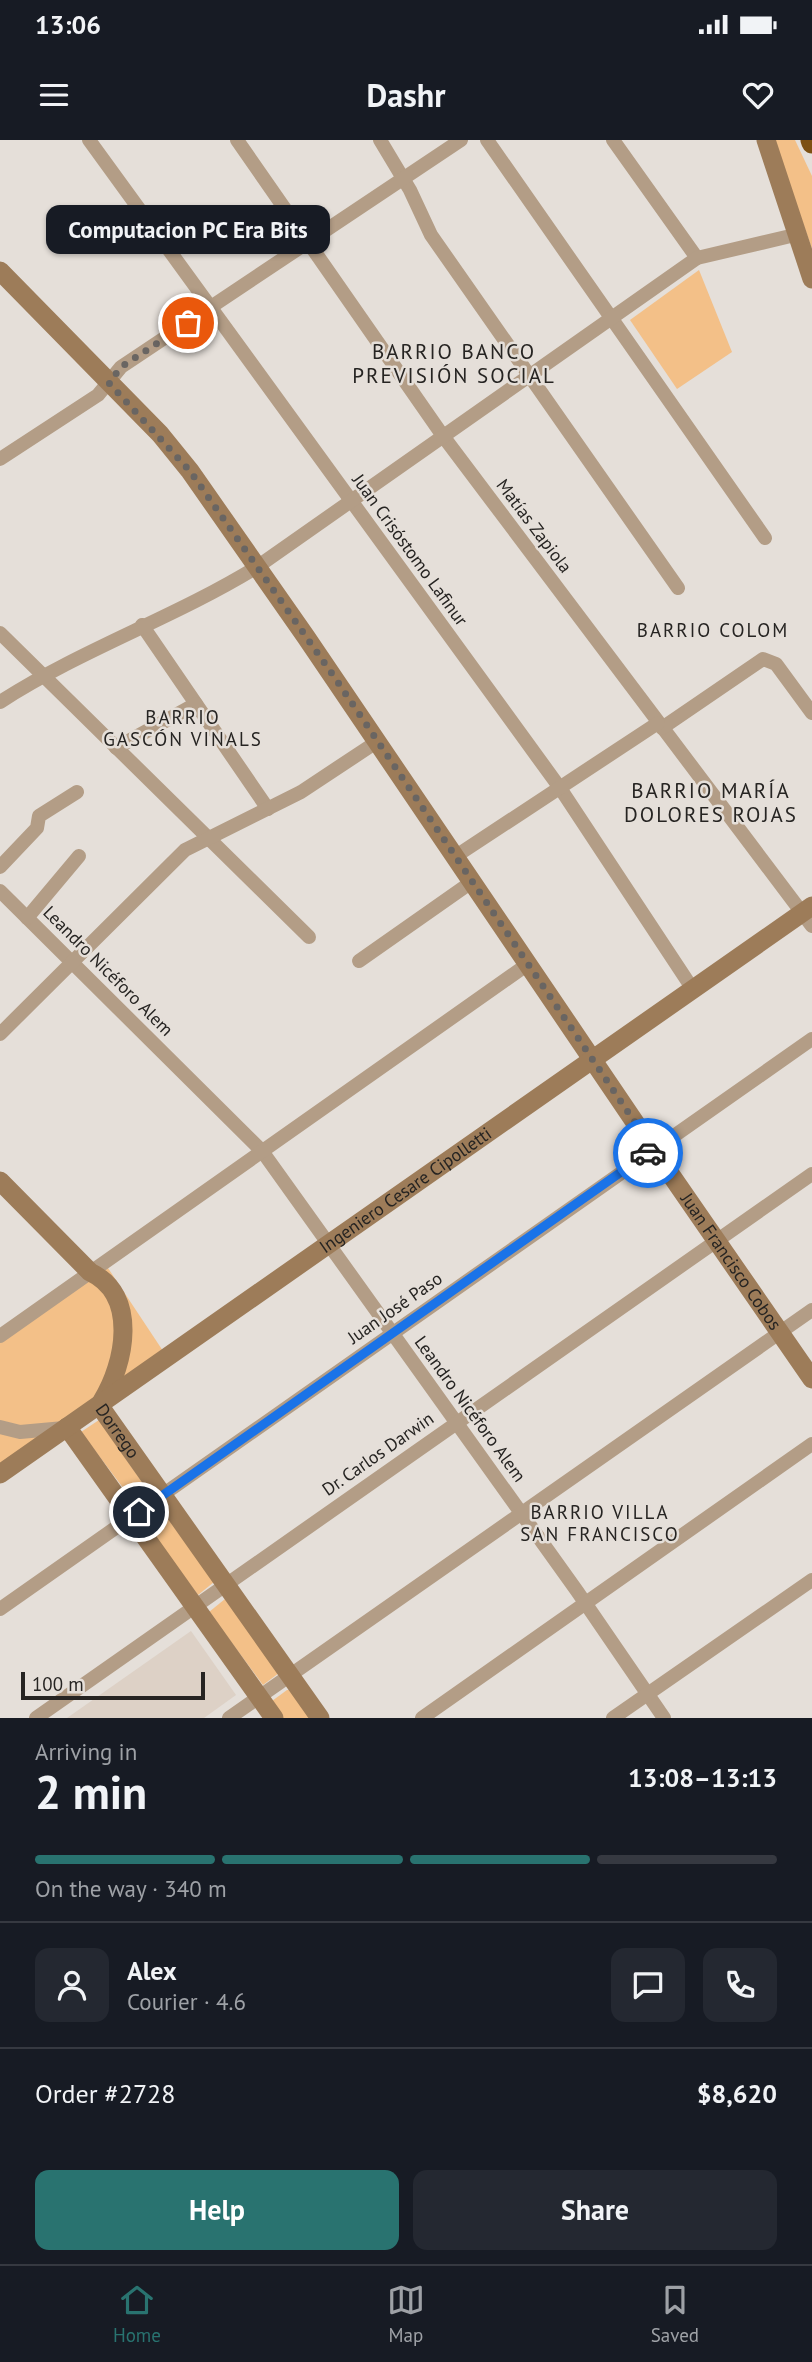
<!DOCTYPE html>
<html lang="en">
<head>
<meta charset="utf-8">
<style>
  body { margin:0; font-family:"PT Sans",sans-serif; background:#242831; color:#f1f3f6; height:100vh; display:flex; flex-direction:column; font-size:26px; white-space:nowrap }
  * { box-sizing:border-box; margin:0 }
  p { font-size:23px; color:#9ea1a6 }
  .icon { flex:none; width:38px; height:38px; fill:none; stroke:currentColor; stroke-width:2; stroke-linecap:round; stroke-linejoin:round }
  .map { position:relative; height:1578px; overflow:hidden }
  .panel { display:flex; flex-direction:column; background:#171b24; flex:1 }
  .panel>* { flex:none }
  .scale { position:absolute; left:21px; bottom:18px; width:184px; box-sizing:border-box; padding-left:7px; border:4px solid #262422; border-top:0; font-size:19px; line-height:24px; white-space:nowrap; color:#262422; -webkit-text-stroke:5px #e5dfd9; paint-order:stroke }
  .pin { position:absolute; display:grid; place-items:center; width:60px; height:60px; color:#fff; margin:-30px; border:4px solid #fff; border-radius:50%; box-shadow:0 2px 7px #0007 }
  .courier { position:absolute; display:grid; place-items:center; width:70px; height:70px; margin:-35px; border:5px solid #1a73e8; border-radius:50%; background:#fff; color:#222; box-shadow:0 2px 9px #0007 }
  .bubble { position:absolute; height:49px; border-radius:14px; background:#171b24; box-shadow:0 2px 5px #0004; font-size:23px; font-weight:700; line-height:49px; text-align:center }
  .overview em { font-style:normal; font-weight:700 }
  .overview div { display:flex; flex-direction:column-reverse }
  .overview { display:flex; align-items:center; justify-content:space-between; height:119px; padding:0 35px }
  h1 { font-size:46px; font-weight:700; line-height:52px }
  .bar { display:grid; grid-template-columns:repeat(4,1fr); gap:10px 7px; align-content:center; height:84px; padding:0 35px }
  .bar i { height:9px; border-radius:5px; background:#363941 }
  .bar .on { background:#297370 }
  .bar p { grid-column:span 4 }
  .line { display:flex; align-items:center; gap:18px; padding:0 35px; border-top:2px solid #363941 }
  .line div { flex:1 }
  .round { display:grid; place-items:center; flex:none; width:74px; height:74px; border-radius:14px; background:#242831 }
  .primary-button { display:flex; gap:14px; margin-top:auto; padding:14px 35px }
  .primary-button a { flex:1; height:80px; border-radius:14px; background:#297370; color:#fff; font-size:28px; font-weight:700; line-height:80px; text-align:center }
  .primary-button a+a { background:#242831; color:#f1f3f6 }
  .status { display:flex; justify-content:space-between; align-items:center; height:49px; padding:0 35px; background:#171b24; direction:ltr }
  .status svg { height:19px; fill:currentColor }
  header { display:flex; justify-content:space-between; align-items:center; height:91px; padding:0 35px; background:#171b24; font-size:32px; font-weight:700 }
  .tabs { display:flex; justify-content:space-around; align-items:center; height:98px; border-top:2px solid #363941; background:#171b24; font-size:19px; color:#9ea1a6 }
  .tabs a { display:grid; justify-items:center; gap:4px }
  .tabs .on { color:#297370 }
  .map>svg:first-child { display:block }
  .built { fill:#ddd1c6 }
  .green { fill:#f3c088 }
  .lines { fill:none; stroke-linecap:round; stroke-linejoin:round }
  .street { stroke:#b39d86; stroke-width:14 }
  .secondary { stroke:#9d7c59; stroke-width:19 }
  .highway { stroke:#7d5012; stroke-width:21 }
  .done { stroke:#696562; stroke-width:7; stroke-dasharray:0 12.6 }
  .route { stroke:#1a73e8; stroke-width:9 }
  .labels { text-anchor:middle; stroke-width:5; stroke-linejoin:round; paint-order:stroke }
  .street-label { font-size:18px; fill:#262422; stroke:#e5dfd9 }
  .neighbourhood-label { font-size:19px; letter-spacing:2px; fill:#262422; stroke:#e5dfd9 }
  .quarter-label { font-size:21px; letter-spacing:2px; fill:#262422; stroke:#e5dfd9 }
</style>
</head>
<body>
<div class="status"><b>13:06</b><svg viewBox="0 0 49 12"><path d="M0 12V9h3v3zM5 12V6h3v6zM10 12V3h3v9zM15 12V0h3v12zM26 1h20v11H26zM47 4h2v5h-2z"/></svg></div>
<header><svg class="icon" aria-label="menu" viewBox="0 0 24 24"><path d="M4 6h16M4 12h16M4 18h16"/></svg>Dashr<svg class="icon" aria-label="heart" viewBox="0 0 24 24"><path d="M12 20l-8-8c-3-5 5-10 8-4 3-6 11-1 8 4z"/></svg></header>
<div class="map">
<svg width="812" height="1578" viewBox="0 0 812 1578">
  <rect width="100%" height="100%" fill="#e5dfd9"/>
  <!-- built -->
  <polygon class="built" points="191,1491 236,1555 204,1578 67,1578"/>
  <!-- green -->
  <g class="green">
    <polygon points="774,0 795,0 812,36 812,109"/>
    <polygon points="699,130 732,212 677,249 630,180"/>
    <polygon points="104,1122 167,1217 0,1334 0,1196"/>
    <polygon points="99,1280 151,1355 136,1365 81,1292"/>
    <polygon points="162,1368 214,1442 198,1455 144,1382"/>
    <polygon points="225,1459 279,1533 263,1545 209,1472"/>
    <polygon points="287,1550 290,1550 310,1578 282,1578 272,1561"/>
  </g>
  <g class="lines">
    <!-- street -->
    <g class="street">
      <polyline points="89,0 560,648 692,848"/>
      <polyline points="237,0 443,296 812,786"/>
      <polyline points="380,0 410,50 431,95 678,448"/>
      <polyline points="487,0 765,398"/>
      <polyline points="613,0 697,118"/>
      <polyline points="0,319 98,255 121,227 461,0"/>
      <polyline points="142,485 268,669"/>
      <polyline points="0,493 309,797"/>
      <path d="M0,562C82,509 174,478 257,427L697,118L799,94"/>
      <polyline points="662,588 763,519 776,524 812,573"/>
      <polyline points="116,608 196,564"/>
      <polyline points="456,716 658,583"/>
      <polyline points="0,727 37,688 39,676 77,652"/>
      <polyline points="0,751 262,1011 577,1451 664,1578"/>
      <polyline points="27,778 79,716"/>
      <polyline points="359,821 473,741"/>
      <polyline points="0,894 185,710 301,652 378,601"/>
      <polyline points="0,1196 528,824"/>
      <polyline points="0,1287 20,1292 64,1288"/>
      <polyline points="0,1469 812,899"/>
      <polyline points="36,1578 812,1034"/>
      <polyline points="229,1578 812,1170"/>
      <polyline points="422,1578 812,1304"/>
      <polyline points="613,1578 812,1440"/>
    </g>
    <!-- secondary -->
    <g class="secondary">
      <polyline points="766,0 812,139"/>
      <path id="s1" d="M0,131L160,294L190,331L306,497L653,1009L812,1239"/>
      <path d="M0,1041L90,1132C139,1155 125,1224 102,1261"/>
      <path id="s2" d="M99,1265L320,1578"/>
      <polyline points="67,1287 274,1578"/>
      <path id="s3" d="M0,1334L812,766"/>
    </g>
    <!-- highway -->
    <polyline class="highway" points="811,0 812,3"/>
  </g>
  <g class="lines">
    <!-- done -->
    <polyline class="done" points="188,183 121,227 109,243 190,331 335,538 653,1009 648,1013"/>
    <!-- route -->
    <polyline class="route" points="139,1372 648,1013"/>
  </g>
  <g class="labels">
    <!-- street labels -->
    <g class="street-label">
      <text transform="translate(534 386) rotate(53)" y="6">Matías Zapiola</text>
      <text transform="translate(410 410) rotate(54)" y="6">Juan Crisóstomo Lafinur</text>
      <text transform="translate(108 831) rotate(45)" y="6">Leandro Nicéforo Alem</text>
      <text dy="6" stroke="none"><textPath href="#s3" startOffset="495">Ingeniero Cesare Cipolletti</textPath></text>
      <text dy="6" stroke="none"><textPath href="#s1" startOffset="1234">Juan Francisco Cobos</textPath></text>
      <text transform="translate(395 1168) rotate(-35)" y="6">Juan José Paso</text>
      <text transform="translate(470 1269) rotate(54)" y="6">Leandro Nicéforo Alem</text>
      <text dy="6" stroke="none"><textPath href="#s2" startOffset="32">Dorrego</textPath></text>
      <text transform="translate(378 1314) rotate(-35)" y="6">Dr. Carlos Darwin</text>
    </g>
    <!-- neighbourhood labels -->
    <g class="neighbourhood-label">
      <text x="713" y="497">BARRIO COLOM</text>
      <text x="183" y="584">BARRIO<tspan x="183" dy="22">GASCÓN VINALS</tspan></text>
      <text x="600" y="1379">BARRIO VILLA<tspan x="600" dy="22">SAN FRANCISCO</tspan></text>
    </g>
    <!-- quarter labels -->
    <g class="quarter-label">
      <text x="454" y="219">BARRIO BANCO<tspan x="454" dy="24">PREVISIÓN SOCIAL</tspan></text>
      <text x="711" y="658">BARRIO MARÍA<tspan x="711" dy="24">DOLORES ROJAS</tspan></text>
    </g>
  </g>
</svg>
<div class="scale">100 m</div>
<div class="pin" style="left:188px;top:183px;background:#ea580c"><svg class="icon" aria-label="bag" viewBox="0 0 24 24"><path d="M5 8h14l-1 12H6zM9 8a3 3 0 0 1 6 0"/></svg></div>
<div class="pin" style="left:139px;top:1372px;background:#1f2937"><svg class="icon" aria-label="home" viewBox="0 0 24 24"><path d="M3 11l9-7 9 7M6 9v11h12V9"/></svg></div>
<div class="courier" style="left:648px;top:1013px"><svg class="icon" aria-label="car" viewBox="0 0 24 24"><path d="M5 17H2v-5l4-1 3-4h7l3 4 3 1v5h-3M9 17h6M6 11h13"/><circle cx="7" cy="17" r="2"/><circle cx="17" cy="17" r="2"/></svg></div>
<div class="bubble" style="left:46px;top:65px;width:284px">Computacion PC Era Bits</div>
</div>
<section class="panel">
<div class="overview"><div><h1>2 min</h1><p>Arriving in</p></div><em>13:08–13:13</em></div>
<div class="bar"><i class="on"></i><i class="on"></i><i class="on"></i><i></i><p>On the way · 340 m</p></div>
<div class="line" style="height:126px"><a class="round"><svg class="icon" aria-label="person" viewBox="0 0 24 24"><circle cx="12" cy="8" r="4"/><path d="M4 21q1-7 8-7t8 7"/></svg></a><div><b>Alex</b><p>Courier · 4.6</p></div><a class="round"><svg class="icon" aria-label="chat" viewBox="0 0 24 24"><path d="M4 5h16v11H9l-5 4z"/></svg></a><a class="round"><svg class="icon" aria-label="phone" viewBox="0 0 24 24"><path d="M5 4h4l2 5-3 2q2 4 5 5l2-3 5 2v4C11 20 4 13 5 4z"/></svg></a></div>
<div class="line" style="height:91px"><div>Order #2728</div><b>$8,620</b></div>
<div class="primary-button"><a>Help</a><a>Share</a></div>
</section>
<nav class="tabs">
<a class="on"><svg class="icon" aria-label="home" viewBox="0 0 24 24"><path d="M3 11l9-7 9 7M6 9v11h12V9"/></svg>Home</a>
<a><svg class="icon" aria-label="map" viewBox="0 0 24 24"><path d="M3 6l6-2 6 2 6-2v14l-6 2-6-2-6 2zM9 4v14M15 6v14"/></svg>Map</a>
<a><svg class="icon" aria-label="saved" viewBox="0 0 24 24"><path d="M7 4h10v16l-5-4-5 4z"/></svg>Saved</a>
</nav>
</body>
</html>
